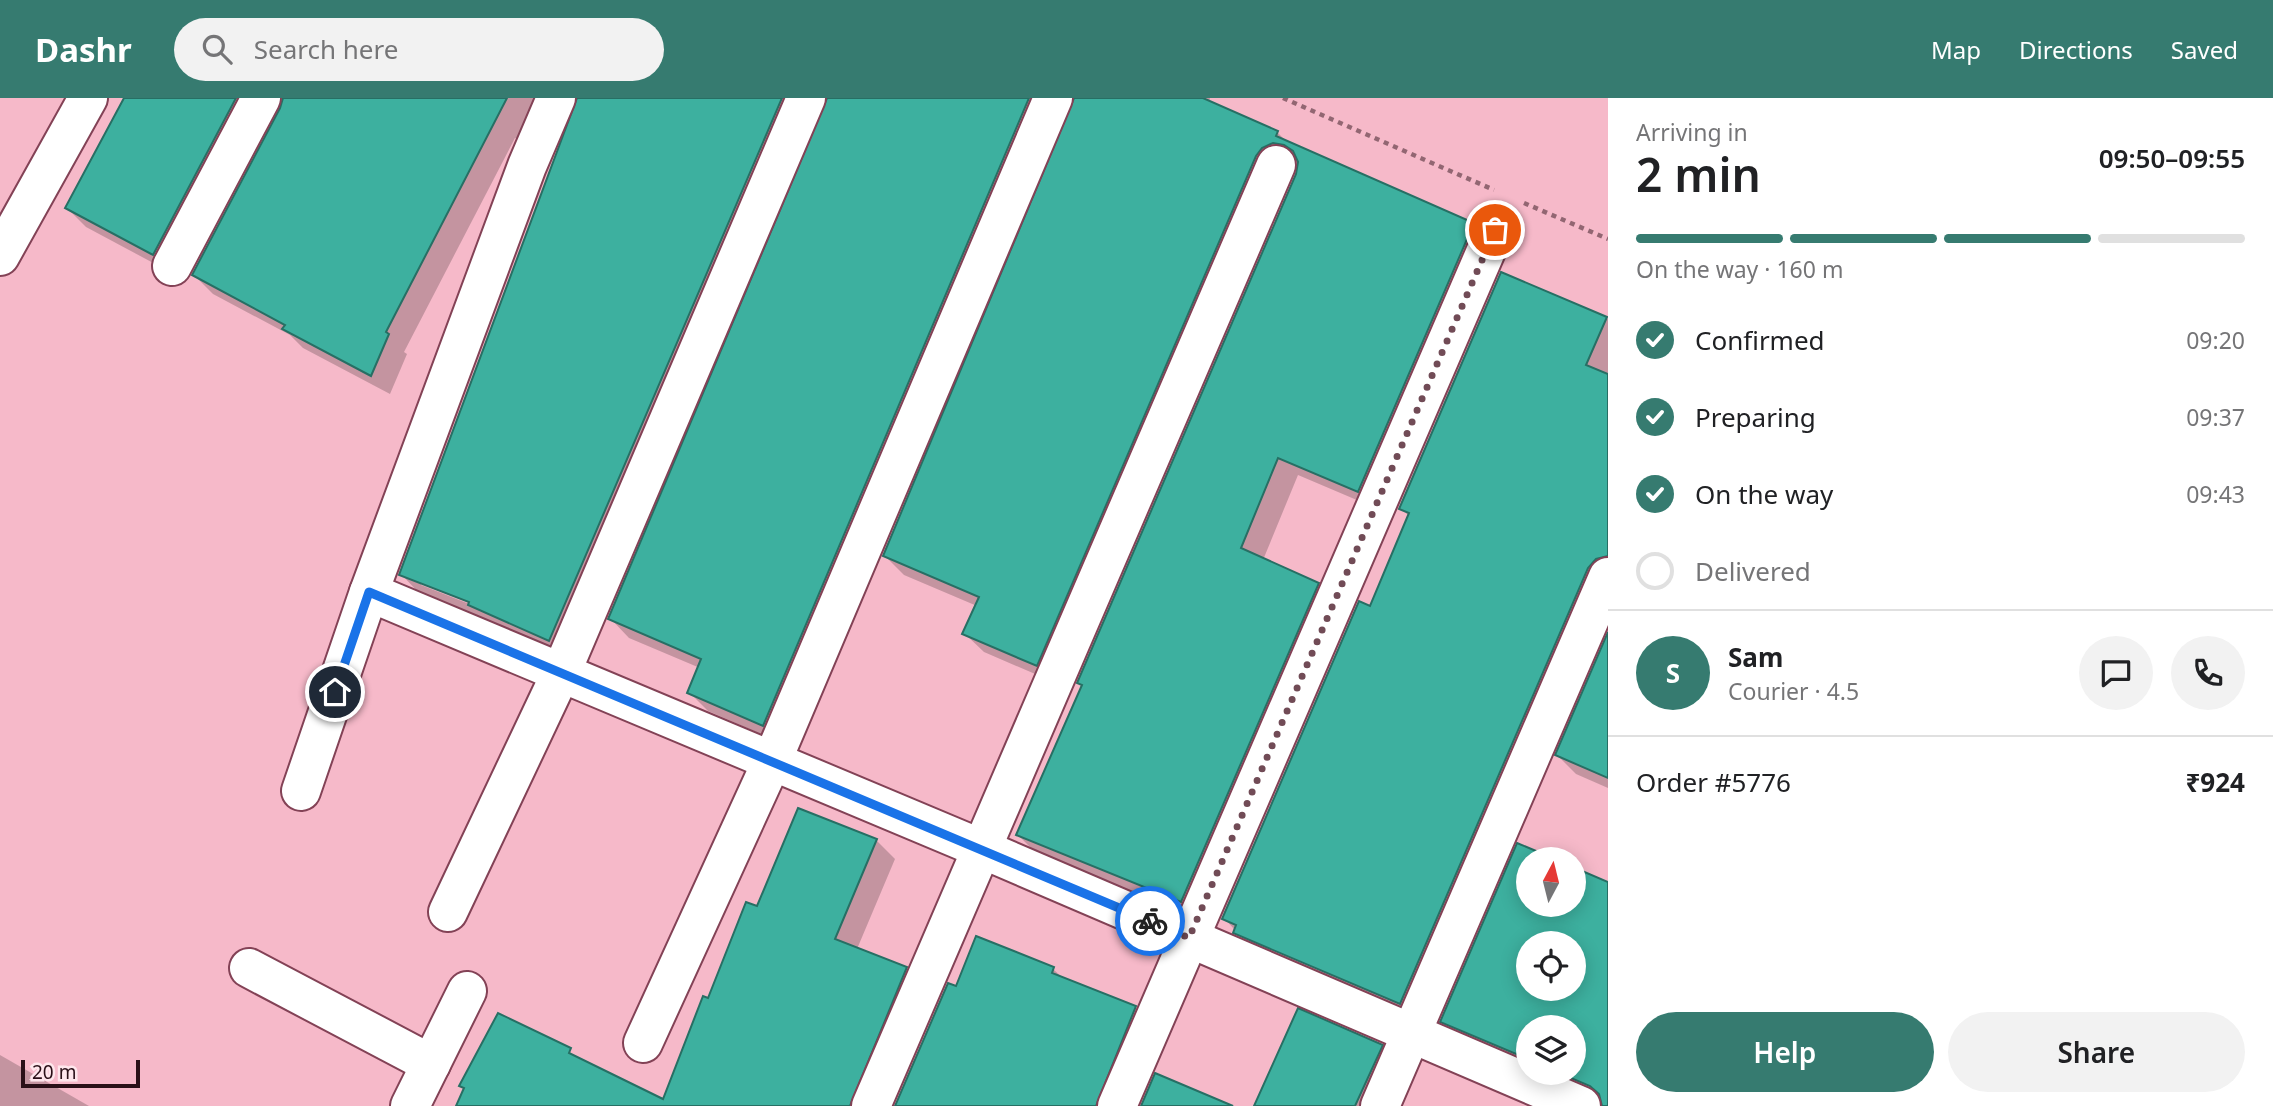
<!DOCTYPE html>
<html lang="en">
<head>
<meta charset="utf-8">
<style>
  body { margin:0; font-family:"Noto Sans",sans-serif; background:#f2f2f2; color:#202124; height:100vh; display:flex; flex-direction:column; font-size:26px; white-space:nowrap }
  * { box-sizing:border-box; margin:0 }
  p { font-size:23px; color:#757577 }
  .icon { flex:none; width:38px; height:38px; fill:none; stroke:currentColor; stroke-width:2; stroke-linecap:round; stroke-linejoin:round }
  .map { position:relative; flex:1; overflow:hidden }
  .sheet { display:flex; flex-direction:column; background:#fff; width:665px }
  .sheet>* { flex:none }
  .needle { width:46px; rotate:7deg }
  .controls { position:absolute; left:1516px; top:749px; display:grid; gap:14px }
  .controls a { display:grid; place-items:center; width:70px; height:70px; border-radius:50%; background:#fff; box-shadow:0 4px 18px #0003; font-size:35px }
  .scale { position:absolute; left:21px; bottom:18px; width:119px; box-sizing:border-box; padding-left:7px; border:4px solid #2a1018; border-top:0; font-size:19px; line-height:24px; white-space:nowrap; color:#2a1018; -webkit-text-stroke:5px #fee6ec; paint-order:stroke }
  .pin { position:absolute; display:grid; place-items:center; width:60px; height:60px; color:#fff; margin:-30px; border:4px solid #fff; border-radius:50%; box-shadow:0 2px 7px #0007 }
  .courier { position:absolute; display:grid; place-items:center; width:70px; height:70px; margin:-35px; border:5px solid #1a73e8; border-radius:50%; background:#fff; color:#222; box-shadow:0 2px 9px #0007 }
  .headline em { font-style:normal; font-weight:600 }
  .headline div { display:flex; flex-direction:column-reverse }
  .headline { display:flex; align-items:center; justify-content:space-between; height:119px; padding:0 28px }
  h1 { font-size:46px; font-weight:600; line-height:52px }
  .bar { display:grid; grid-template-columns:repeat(4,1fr); gap:10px 7px; align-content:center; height:84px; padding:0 28px }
  .bar i { height:9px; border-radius:5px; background:#e0e0e0 }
  .bar .current { background:#367b70 }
  .bar p { grid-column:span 4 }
  .line { display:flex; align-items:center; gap:18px; padding:0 28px; border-top:2px solid #e0e0e0 }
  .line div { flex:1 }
  .round { display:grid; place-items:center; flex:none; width:74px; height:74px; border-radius:37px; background:#f2f2f2 }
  ol { padding:0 28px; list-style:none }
  li { display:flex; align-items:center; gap:21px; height:77px }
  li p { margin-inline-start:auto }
  li .icon { padding:7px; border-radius:50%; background:#367b70; color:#fff; stroke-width:4 }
  li:last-child { color:#757577 }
  li i { width:38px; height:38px; border:4px solid #e0e0e0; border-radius:50% }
  .cta { display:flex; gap:14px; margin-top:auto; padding:14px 28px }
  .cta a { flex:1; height:80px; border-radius:42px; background:#367b70; color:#fff; font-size:28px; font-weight:600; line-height:80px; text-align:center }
  .cta a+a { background:#f2f2f2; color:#202124 }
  header { display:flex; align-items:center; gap:42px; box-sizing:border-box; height:98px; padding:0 35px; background:#367b70; color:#fff }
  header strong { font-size:33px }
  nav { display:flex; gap:38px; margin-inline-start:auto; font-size:24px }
  .search { width:490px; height:63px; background:#f2f2f2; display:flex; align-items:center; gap:18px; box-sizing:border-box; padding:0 24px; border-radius:38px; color:#757577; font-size:26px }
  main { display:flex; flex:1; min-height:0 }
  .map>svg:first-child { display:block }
  .shadow { fill:#0003; fill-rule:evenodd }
  .building { fill:#3db09f; stroke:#276f64; stroke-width:2; fill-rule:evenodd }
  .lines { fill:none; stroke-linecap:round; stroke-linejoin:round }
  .minor-casing { stroke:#834256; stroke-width:42 }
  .path { stroke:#926672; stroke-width:4.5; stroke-dasharray:5 5; stroke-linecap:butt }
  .minor { stroke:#fff; stroke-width:38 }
  .done { stroke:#714b56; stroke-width:7; stroke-dasharray:0 12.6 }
  .route { stroke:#1a73e8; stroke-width:9 }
</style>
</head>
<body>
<header>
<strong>Dashr</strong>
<div class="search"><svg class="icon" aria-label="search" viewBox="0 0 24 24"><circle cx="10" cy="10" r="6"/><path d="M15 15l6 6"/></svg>Search here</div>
<nav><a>Map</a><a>Directions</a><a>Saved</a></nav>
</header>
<main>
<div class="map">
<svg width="1608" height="1008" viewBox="0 0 1608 1008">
  <rect width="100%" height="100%" fill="#f6b9c9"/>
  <!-- shadow -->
  <g class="shadow">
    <polygon points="127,0 270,0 172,175 86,129 67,110"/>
    <polygon points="284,0 542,0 519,42 515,40 404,254 407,256 390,296 303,250 290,237 213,196 194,177 282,11"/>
    <path d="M578,0H815L568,561L489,526L483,520L420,496L401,476ZM421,484L478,505L477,509L421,487Z"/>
    <polygon points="829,0 1062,0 782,645 708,613 689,594 700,570 629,540 610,520"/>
    <polygon points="1076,0 1210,0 1209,4 1277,34 1289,46 1473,126 1492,146 1378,411 1298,377 1263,462 1318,486 1337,506 1200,822 1037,756 1018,737 1083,588 1079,584 1298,76 1300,65 1293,64 1056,585 984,554 964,535 977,508 904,477 885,458"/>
    <polygon points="1502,176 1608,221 1608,488 1419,924 1254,853 1224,820 1371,510 1410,419 1401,410"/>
    <polygon points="1608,539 1608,690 1576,676 1557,657"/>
    <polygon points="876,742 895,761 857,851 906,870 925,889 874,1008 685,1008 709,903 758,810"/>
    <path d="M1518,747L1551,761H1528V807H1573L1608,786V1008L1537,975H1573V929H1528V971L1461,942L1442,923ZM1528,845H1573V891H1528Z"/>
    <polygon points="1053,871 1065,882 1135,910 1154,929 1120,1008 897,1008 957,890"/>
    <polygon points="1299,913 1382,948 1401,967 1383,1008 1254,1008"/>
    <polygon points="0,957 89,1008 0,1008"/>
  </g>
  <!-- building -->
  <g class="building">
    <polygon points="124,0 236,0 153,157 65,110"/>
    <polygon points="283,0 507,0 386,234 389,236 371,278 282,231 285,227 192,177 280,10"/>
    <polygon points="577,0 782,0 549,543 468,507 469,504 399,477"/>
    <polygon points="827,0 1029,0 763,628 687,595 701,561 608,521"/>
    <polygon points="1074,0 1203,0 1278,33 1276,38 1474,125 1358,394 1278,360 1241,450 1319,485 1181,804 1016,737 1082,587 1077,585 1296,76 1298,64 1293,53 1284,47 1273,45 1262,50 1256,58 1037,568 962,536 979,499 883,458"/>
    <polygon points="1501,174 1607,219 1586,267 1608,276 1608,458 1596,461 1588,470 1400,906 1233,835 1236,827 1222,821 1359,503 1370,508 1409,415 1399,411"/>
    <polygon points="1608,534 1608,680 1555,657"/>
    <polygon points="798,710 877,741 835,841 907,869 850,1008 456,1008 464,990 459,988 498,915 571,950 569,955 663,1001 703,898 708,900 746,804 757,808"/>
    <path d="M1517,745L1555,761H1528V807H1573V769L1608,784V1008H1602L1599,996L1590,988L1559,975H1573V929H1528V961L1440,924ZM1528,845H1573V891H1528Z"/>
    <polygon points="976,838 1054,869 1052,875 1136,908 1096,1008 895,1008 948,885 956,888"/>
    <polygon points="1298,910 1383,947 1355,1008 1254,1008"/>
    <polygon points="1155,975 1233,1008 1141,1008"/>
  </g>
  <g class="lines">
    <!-- minor casing -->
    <g class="minor-casing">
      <g id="minor">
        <polyline points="0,158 88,0"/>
        <polyline points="172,168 261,0"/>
        <polyline points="369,494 982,751 1581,1008"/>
        <polyline points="301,693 369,494 527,68 556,0"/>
        <polyline points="448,814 561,575 806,0"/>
        <polyline points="249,870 431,966"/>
        <polyline points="643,945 772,663 1053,0"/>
        <polyline points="410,1008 467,893"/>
        <polyline points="871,1008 1276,67"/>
        <polyline points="1117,1008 1495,132"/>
        <polyline points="1380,1008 1608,479"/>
      </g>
    </g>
    <!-- path -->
    <g class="path">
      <polyline points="1283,0 1494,92"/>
      <polyline points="1524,105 1608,141"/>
    </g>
    <!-- minor -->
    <use href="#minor" class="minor"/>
  </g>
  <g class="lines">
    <!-- done -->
    <polyline class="done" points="1150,823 1189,840 1495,132"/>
    <!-- route -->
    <polyline class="route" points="335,594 369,494 1150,823"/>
  </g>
</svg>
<div class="controls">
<a><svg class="needle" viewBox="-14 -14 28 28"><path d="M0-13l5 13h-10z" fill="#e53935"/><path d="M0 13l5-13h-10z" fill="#757577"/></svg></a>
<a><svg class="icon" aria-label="locate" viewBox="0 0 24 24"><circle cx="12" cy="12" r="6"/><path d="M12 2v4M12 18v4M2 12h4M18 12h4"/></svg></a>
<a><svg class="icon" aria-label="layers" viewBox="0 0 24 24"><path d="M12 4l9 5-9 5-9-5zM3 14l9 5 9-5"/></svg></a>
</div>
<div class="scale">20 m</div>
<div class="pin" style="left:1495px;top:132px;background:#ea580c"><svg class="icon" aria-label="bag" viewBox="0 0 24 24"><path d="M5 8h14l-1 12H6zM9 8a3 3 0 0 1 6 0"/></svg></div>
<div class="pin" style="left:335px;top:594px;background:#1f2937"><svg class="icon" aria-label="home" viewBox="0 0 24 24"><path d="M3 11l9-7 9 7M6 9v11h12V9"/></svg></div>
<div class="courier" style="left:1150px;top:823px"><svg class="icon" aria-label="bike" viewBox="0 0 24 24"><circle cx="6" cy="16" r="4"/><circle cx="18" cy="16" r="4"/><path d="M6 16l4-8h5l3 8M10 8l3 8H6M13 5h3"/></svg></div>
</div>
<section class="sheet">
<div class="headline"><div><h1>2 min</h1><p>Arriving in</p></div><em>09:50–09:55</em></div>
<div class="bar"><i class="current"></i><i class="current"></i><i class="current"></i><i></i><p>On the way · 160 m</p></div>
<ol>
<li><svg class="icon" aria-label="check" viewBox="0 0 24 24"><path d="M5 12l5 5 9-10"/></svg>Confirmed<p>09:20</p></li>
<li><svg class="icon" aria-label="check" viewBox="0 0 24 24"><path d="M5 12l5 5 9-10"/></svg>Preparing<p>09:37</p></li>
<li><svg class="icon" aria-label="check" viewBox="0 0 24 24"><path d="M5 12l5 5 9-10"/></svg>On the way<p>09:43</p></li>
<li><i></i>Delivered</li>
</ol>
<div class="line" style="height:126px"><b class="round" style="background:#367b70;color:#fff">S</b><div><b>Sam</b><p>Courier · 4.5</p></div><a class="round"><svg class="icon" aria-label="chat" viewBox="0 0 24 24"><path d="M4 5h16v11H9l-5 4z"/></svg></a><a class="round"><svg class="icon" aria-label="phone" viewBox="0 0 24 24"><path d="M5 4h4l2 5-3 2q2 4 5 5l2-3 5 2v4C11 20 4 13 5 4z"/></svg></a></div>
<div class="line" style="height:91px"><div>Order #5776</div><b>₹924</b></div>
<div class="cta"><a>Help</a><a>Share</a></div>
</section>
</main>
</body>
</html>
